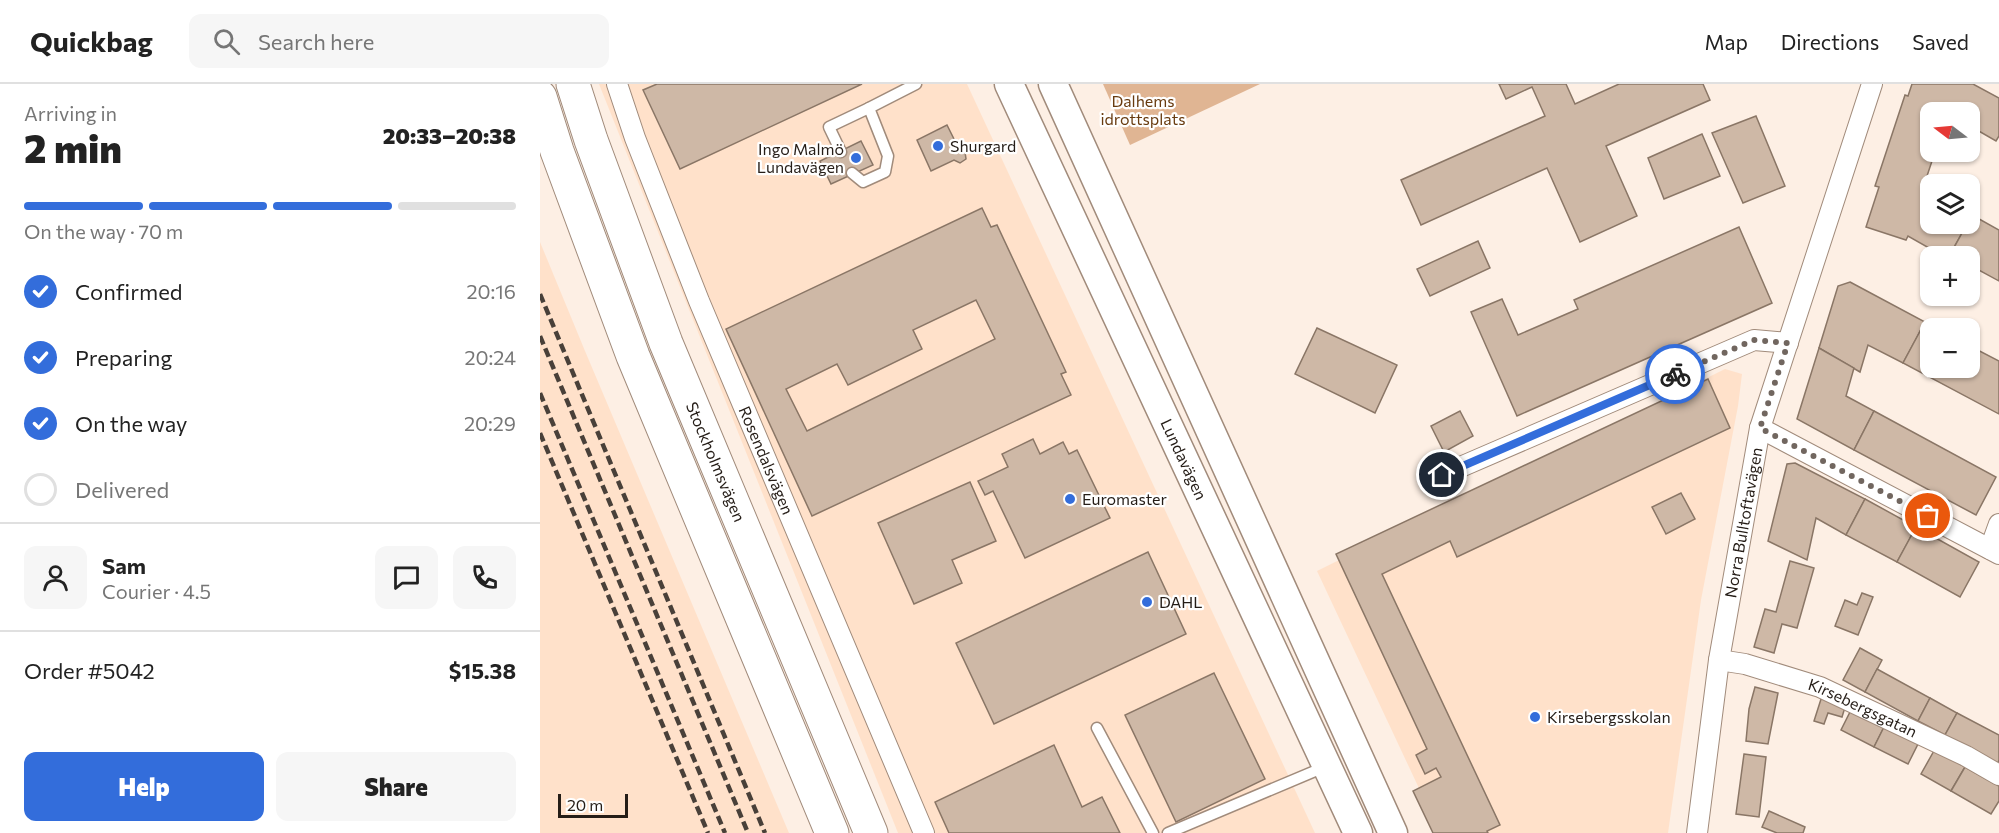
<!DOCTYPE html>
<html lang="en">
<head>
<meta charset="utf-8">
<style>
  body { margin:0; font-family:Commissioner,sans-serif; background:#f6f6f6; color:#222; height:100vh; display:flex; flex-direction:column; font-size:22px; white-space:nowrap }
  * { box-sizing:border-box; margin:0 }
  p { font-size:20px; color:#767676 }
  .icon { flex:none; width:33px; height:33px; fill:none; stroke:currentColor; stroke-width:2; stroke-linecap:round; stroke-linejoin:round }
  .map { position:relative; flex:1; overflow:hidden }
  .drawer { display:flex; flex-direction:column; background:#fff; width:540px }
  .drawer>* { flex:none }
  .needle { width:39px; rotate:286deg }
  .controls { position:absolute; left:1380px; top:18px; display:grid; gap:12px }
  .controls a { display:grid; place-items:center; width:60px; height:60px; border-radius:12px; background:#fff; box-shadow:0 2px 4px #0004; font-size:30px }
  .scale { position:absolute; left:18px; bottom:15px; width:70px; box-sizing:border-box; padding-left:6px; border:3px solid #251d17; border-top:0; font-size:16px; line-height:21px; white-space:nowrap; color:#251d17; -webkit-text-stroke:4px #fff; paint-order:stroke }
  .pin { position:absolute; display:grid; place-items:center; width:51px; height:51px; color:#fff; margin:-26px; border:3px solid #fff; border-radius:50%; box-shadow:0 2px 6px #0007 }
  .courier { position:absolute; display:grid; place-items:center; width:60px; height:60px; margin:-30px; border:4px solid #336ddb; border-radius:50%; background:#fff; color:#222; box-shadow:0 2px 8px #0007 }
  .overview em { font-style:normal; font-weight:800 }
  .overview div { display:flex; flex-direction:column-reverse }
  .overview { display:flex; align-items:center; justify-content:space-between; height:102px; padding:0 24px }
  h1 { font-size:39px; font-weight:800; line-height:45px }
  .bar { display:grid; grid-template-columns:repeat(4,1fr); gap:9px 6px; align-content:center; height:72px; padding:0 24px }
  .bar i { height:8px; border-radius:4px; background:#e0e0e0 }
  .bar .active { background:#336ddb }
  .bar p { grid-column:span 4 }
  .line { display:flex; align-items:center; gap:15px; padding:0 24px; border-top:2px solid #e0e0e0 }
  .line div { flex:1 }
  .round { display:grid; place-items:center; flex:none; width:63px; height:63px; border-radius:12px; background:#f6f6f6 }
  ol { padding:0 24px; list-style:none }
  li { display:flex; align-items:center; gap:18px; height:66px }
  li p { margin-inline-start:auto }
  li .icon { padding:6px; border-radius:50%; background:#336ddb; color:#fff; stroke-width:4 }
  li:last-child { color:#767676 }
  li i { width:33px; height:33px; border:3px solid #e0e0e0; border-radius:50% }
  .primary-button { display:flex; gap:12px; margin-top:auto; padding:12px 24px }
  .primary-button a { flex:1; height:69px; border-radius:12px; background:#336ddb; color:#fff; font-size:24px; font-weight:800; line-height:69px; text-align:center }
  .primary-button a+a { background:#f6f6f6; color:#222 }
  header { display:flex; align-items:center; gap:36px; box-sizing:border-box; height:84px; padding:0 30px; background:#fff; border-bottom:2px solid #e0e0e0 }
  header strong { font-size:28px }
  nav { display:flex; gap:33px; margin-inline-start:auto; font-size:21px }
  .search { width:420px; height:54px; background:#f6f6f6; display:flex; align-items:center; gap:15px; box-sizing:border-box; padding:0 21px; border-radius:12px; color:#767676; font-size:22px }
  main { display:flex; flex:1; min-height:0 }
  .map>svg:first-child { display:block }
  .built { fill:#ffe1ca }
  .green { fill:#e0b593 }
  .building { fill:#ceb8a6; stroke:#8a7666; stroke-width:1.5; fill-rule:evenodd }
  .lines { fill:none; stroke-linecap:round; stroke-linejoin:round }
  .service-casing { stroke:#a18b7b; stroke-width:13 }
  .minor-casing { stroke:#a18b7b; stroke-width:22 }
  .secondary-casing { stroke:#a18b7b; stroke-width:31 }
  .motorway-casing { stroke:#a18b7b; stroke-width:35 }
  .service { stroke:#fff; stroke-width:10 }
  .minor { stroke:#fff; stroke-width:20 }
  .secondary { stroke:#fff; stroke-width:28 }
  .motorway { stroke:#fff; stroke-width:33 }
  .rail { stroke:#494039; stroke-width:4.5; stroke-dasharray:9 4.5; stroke-linecap:butt }
  .done { stroke:#71665f; stroke-width:6; stroke-dasharray:0 10.8 }
  .route { stroke:#336ddb; stroke-width:8 }
  .poi-dot { fill:#336ddb; stroke:#fff; stroke-width:2 }
  .labels { text-anchor:middle; stroke-width:4.5; stroke-linejoin:round; paint-order:stroke }
  .park-label { font-size:16px; fill:#683b0f; stroke:#fff }
  .poi-label { font-size:16px; fill:#251d17; stroke:#fff; text-anchor:start }
  .street-label { font-size:16px; fill:#251d17; stroke:#fff }
</style>
</head>
<body>
<header>
<strong>Quickbag</strong>
<div class="search"><svg class="icon" aria-label="search" viewBox="0 0 24 24"><circle cx="10" cy="10" r="6"/><path d="M15 15l6 6"/></svg>Search here</div>
<nav><a>Map</a><a>Directions</a><a>Saved</a></nav>
</header>
<main>
<section class="drawer">
<div class="overview"><div><h1>2 min</h1><p>Arriving in</p></div><em>20:33–20:38</em></div>
<div class="bar"><i class="active"></i><i class="active"></i><i class="active"></i><i></i><p>On the way · 70 m</p></div>
<ol>
<li><svg class="icon" aria-label="check" viewBox="0 0 24 24"><path d="M5 12l5 5 9-10"/></svg>Confirmed<p>20:16</p></li>
<li><svg class="icon" aria-label="check" viewBox="0 0 24 24"><path d="M5 12l5 5 9-10"/></svg>Preparing<p>20:24</p></li>
<li><svg class="icon" aria-label="check" viewBox="0 0 24 24"><path d="M5 12l5 5 9-10"/></svg>On the way<p>20:29</p></li>
<li><i></i>Delivered</li>
</ol>
<div class="line" style="height:108px"><a class="round"><svg class="icon" aria-label="person" viewBox="0 0 24 24"><circle cx="12" cy="8" r="4"/><path d="M4 21q1-7 8-7t8 7"/></svg></a><div><b>Sam</b><p>Courier · 4.5</p></div><a class="round"><svg class="icon" aria-label="chat" viewBox="0 0 24 24"><path d="M4 5h16v11H9l-5 4z"/></svg></a><a class="round"><svg class="icon" aria-label="phone" viewBox="0 0 24 24"><path d="M5 4h4l2 5-3 2q2 4 5 5l2-3 5 2v4C11 20 4 13 5 4z"/></svg></a></div>
<div class="line" style="height:78px"><div>Order #5042</div><b>$15.38</b></div>
<div class="primary-button"><a>Help</a><a>Share</a></div>
</section>
<div class="map">
<svg width="1459" height="749" viewBox="0 0 1459 749">
  <rect width="100%" height="100%" fill="#fdefe4"/>
  <!-- built -->
  <g class="built">
    <polygon points="59,0 427,0 775,749 358,749"/>
    <polygon points="0,158 45,267 249,749 0,749"/>
    <polygon points="1185,285 1202,290 1198,322 1161,516 1128,749 900,749 777,487"/>
  </g>
  <!-- green -->
  <polygon class="green" points="563,0 720,0 590,61"/>
  <!-- building -->
  <g class="building">
    <polygon points="117,0 322,0 140,85 103,6"/>
    <polygon points="959,0 1026,0 1035,20 1079,0 1163,0 1170,16 1066,62 1097,132 1040,158 1007,84 881,141 861,96 1005,32 992,3 966,15"/>
    <polygon points="1372,0 1433,0 1459,14 1459,52 1456,57 1430,42 1430,28 1390,28 1390,68 1395,68 1381,110 1390,115 1390,140 1427,140 1409,172 1403,172 1368,152 1366,156 1326,143 1339,103 1335,102 1365,11 1368,12"/>
    <polygon points="1216,32 1245,102 1203,119 1172,49"/>
    <polygon points="407,41 420,67 425,68 426,75 420,79 414,76 391,87 377,56"/>
    <polygon points="1162,50 1180,92 1124,115 1108,74"/>
    <polygon points="321,57 333,81 291,100 280,77"/>
    <path d="M442,124L451,143L457,141L526,288L521,290L531,311L272,432L186,245ZM436,216L455,255L267,347L246,305L297,280L308,301L382,265L373,246Z"/>
    <polygon points="1432,131 1459,146 1459,197 1437,185 1434,192 1430,190 1430,172 1410,171 1427,140 1430,140"/>
    <polygon points="1199,143 1232,219 977,332 931,228 962,215 978,251 1038,225 1034,216"/>
    <polygon points="938,157 950,184 890,212 877,185"/>
    <polygon points="1310,198 1385,238 1363,279 1328,261 1320,288 1279,264 1298,202"/>
    <polygon points="1385,238 1397,244 1390,244 1390,284 1430,284 1430,262 1459,277 1459,330 1363,279"/>
    <polygon points="777,244 857,281 835,329 755,290"/>
    <polygon points="1279,264 1314,284 1306,312 1334,327 1314,366 1257,335"/>
    <polygon points="1168,295 1190,344 917,473 910,457 842,490 960,741 947,747 948,749 893,749 873,707 901,693 896,684 885,690 876,671 887,665 796,470"/>
    <polygon points="920,327 933,352 904,368 891,342"/>
    <polygon points="1334,327 1456,393 1436,431 1314,366"/>
    <polygon points="493,355 500,370 523,358 529,370 537,366 570,434 485,474 453,407 445,411 438,397 468,383 462,370"/>
    <polygon points="1255,379 1325,415 1306,451 1276,434 1267,476 1228,457 1247,380"/>
    <polygon points="430,398 456,457 412,476 422,499 374,520 338,439"/>
    <polygon points="1141,409 1155,435 1126,450 1112,423"/>
    <polygon points="1325,415 1376,443 1357,478 1306,451"/>
    <polygon points="1376,443 1439,478 1420,513 1357,478"/>
    <polygon points="608,468 646,550 454,640 416,559"/>
    <polygon points="1250,477 1274,484 1257,544 1242,540 1234,569 1214,563 1225,525 1236,528"/>
    <polygon points="1322,509 1333,513 1318,551 1295,542 1305,516 1317,521"/>
    <polygon points="1320,564 1342,576 1325,608 1303,596"/>
    <polygon points="1337,585 1390,614 1378,637 1325,608"/>
    <polygon points="674,589 725,695 636,738 585,631"/>
    <polygon points="1215,603 1238,609 1228,660 1206,657 1209,625"/>
    <polygon points="1282,612 1306,620 1302,633 1288,629 1284,640 1274,637"/>
    <polygon points="1390,614 1417,629 1405,651 1378,637"/>
    <polygon points="1312,624 1345,641 1334,663 1301,646"/>
    <polygon points="1417,629 1459,651 1459,676 1457,681 1405,651"/>
    <polygon points="1345,641 1379,658 1368,680 1334,663"/>
    <polygon points="514,661 542,723 562,713 580,749 409,749 395,718"/>
    <polygon points="1395,665 1425,683 1411,707 1381,690"/>
    <polygon points="1204,670 1226,673 1219,733 1196,730"/>
    <polygon points="1425,683 1459,702 1459,717 1451,730 1411,707"/>
    <polygon points="1229,727 1265,743 1263,749 1237,749 1222,743"/>
  </g>
  <g class="lines">
    <!-- service casing -->
    <g class="service-casing">
      <g id="service">
        <polyline points="301,68 289,43 329,24"/>
        <polyline points="312,89 323,98 345,88 348,72 329,24 376,0"/>
        <polyline points="557,644 613,749"/>
        <polyline points="628,749 787,682"/>
      </g>
    </g>
    <!-- minor casing -->
    <g class="minor-casing">
      <g id="minor">
        <path id="s1" d="M77,0L95,54L159,217L384,749"/>
        <polyline points="1220,344 1459,470"/>
        <polyline points="902,391 1214,256 1248,259"/>
        <polyline points="1450,465 1459,440"/>
        <path id="s2" d="M1179,576L1205,580L1280,603L1426,672L1459,691"/>
        <path id="s3" d="M1157,749L1179,576L1220,344L1332,0"/>
      </g>
    </g>
    <!-- secondary casing -->
    <g class="secondary-casing">
      <g id="secondary">
        <path id="s4" d="M469,0L818,749"/>
        <polyline points="513,0 853,749"/>
      </g>
    </g>
    <!-- motorway casing -->
    <g class="motorway-casing">
      <g id="motorway">
        <path id="s5" d="M33,0L51,56L126,259L331,749"/>
        <polyline points="0,13 17,67 93,272 292,749"/>
      </g>
    </g>
    <!-- service -->
    <use href="#service" class="service"/>
    <!-- minor -->
    <use href="#minor" class="minor"/>
    <!-- secondary -->
    <use href="#secondary" class="secondary"/>
    <!-- motorway -->
    <use href="#motorway" class="motorway"/>
    <!-- rail -->
    <g class="rail">
      <polyline points="0,210 225,749"/>
      <polyline points="0,252 208,749"/>
      <polyline points="0,309 185,749"/>
      <polyline points="0,349 168,749"/>
    </g>
  </g>
  <g class="lines">
    <!-- done -->
    <polyline class="done" points="1135,290 1214,256 1248,259 1220,344 1388,432"/>
    <!-- route -->
    <polyline class="route" points="902,391 1135,290"/>
  </g>
  <!-- markers -->
  <g class="poi-dot">
    <circle cx="398" cy="62" r="6"/>
    <circle cx="316" cy="74" r="6"/>
    <circle cx="530" cy="415" r="6"/>
    <circle cx="607" cy="518" r="6"/>
    <circle cx="995" cy="633" r="6"/>
  </g>
  <g class="labels">
    <!-- park labels -->
    <g class="park-label">
      <text x="603" y="23">Dalhems<tspan x="603" dy="18">idrottsplats</tspan></text>
    </g>
    <!-- poi labels -->
    <g class="poi-label">
      <text x="410" y="68">Shurgard</text>
      <text x="304" y="71" text-anchor="end">Ingo Malmö<tspan x="304" dy="18">Lundavägen</tspan></text>
      <text x="542" y="421">Euromaster</text>
      <text x="619" y="524">DAHL</text>
      <text x="1007" y="639">Kirsebergsskolan</text>
    </g>
    <!-- street labels -->
    <g class="street-label">
      <text dy="6" stroke="none"><textPath href="#s4" startOffset="414">Lundavägen</textPath></text>
      <text dy="6" stroke="none"><textPath href="#s1" startOffset="405">Rosendalsvägen</textPath></text>
      <text dy="6" stroke="none"><textPath href="#s5" startOffset="404">Stockholmsvägen</textPath></text>
      <text dy="6" stroke="none"><textPath href="#s3" startOffset="314">Norra Bulltoftavägen</textPath></text>
      <text dy="6" stroke="none"><textPath href="#s2" startOffset="152">Kirsebergsgatan</textPath></text>
    </g>
  </g>
</svg>
<div class="controls">
<a><svg class="needle" viewBox="-14 -14 28 28"><path d="M0-13l5 13h-10z" fill="#e53935"/><path d="M0 13l5-13h-10z" fill="#767676"/></svg></a>
<a><svg class="icon" aria-label="layers" viewBox="0 0 24 24"><path d="M12 4l9 5-9 5-9-5zM3 14l9 5 9-5"/></svg></a>
<a>+</a>
<a>−</a>
</div>
<div class="scale">20 m</div>
<div class="pin" style="left:1388px;top:432px;background:#ea580c"><svg class="icon" aria-label="bag" viewBox="0 0 24 24"><path d="M5 8h14l-1 12H6zM9 8a3 3 0 0 1 6 0"/></svg></div>
<div class="pin" style="left:902px;top:391px;background:#1f2937"><svg class="icon" aria-label="home" viewBox="0 0 24 24"><path d="M3 11l9-7 9 7M6 9v11h12V9"/></svg></div>
<div class="courier" style="left:1135px;top:290px"><svg class="icon" aria-label="bike" viewBox="0 0 24 24"><circle cx="6" cy="16" r="4"/><circle cx="18" cy="16" r="4"/><path d="M6 16l4-8h5l3 8M10 8l3 8H6M13 5h3"/></svg></div>
</div>
</main>
</body>
</html>
